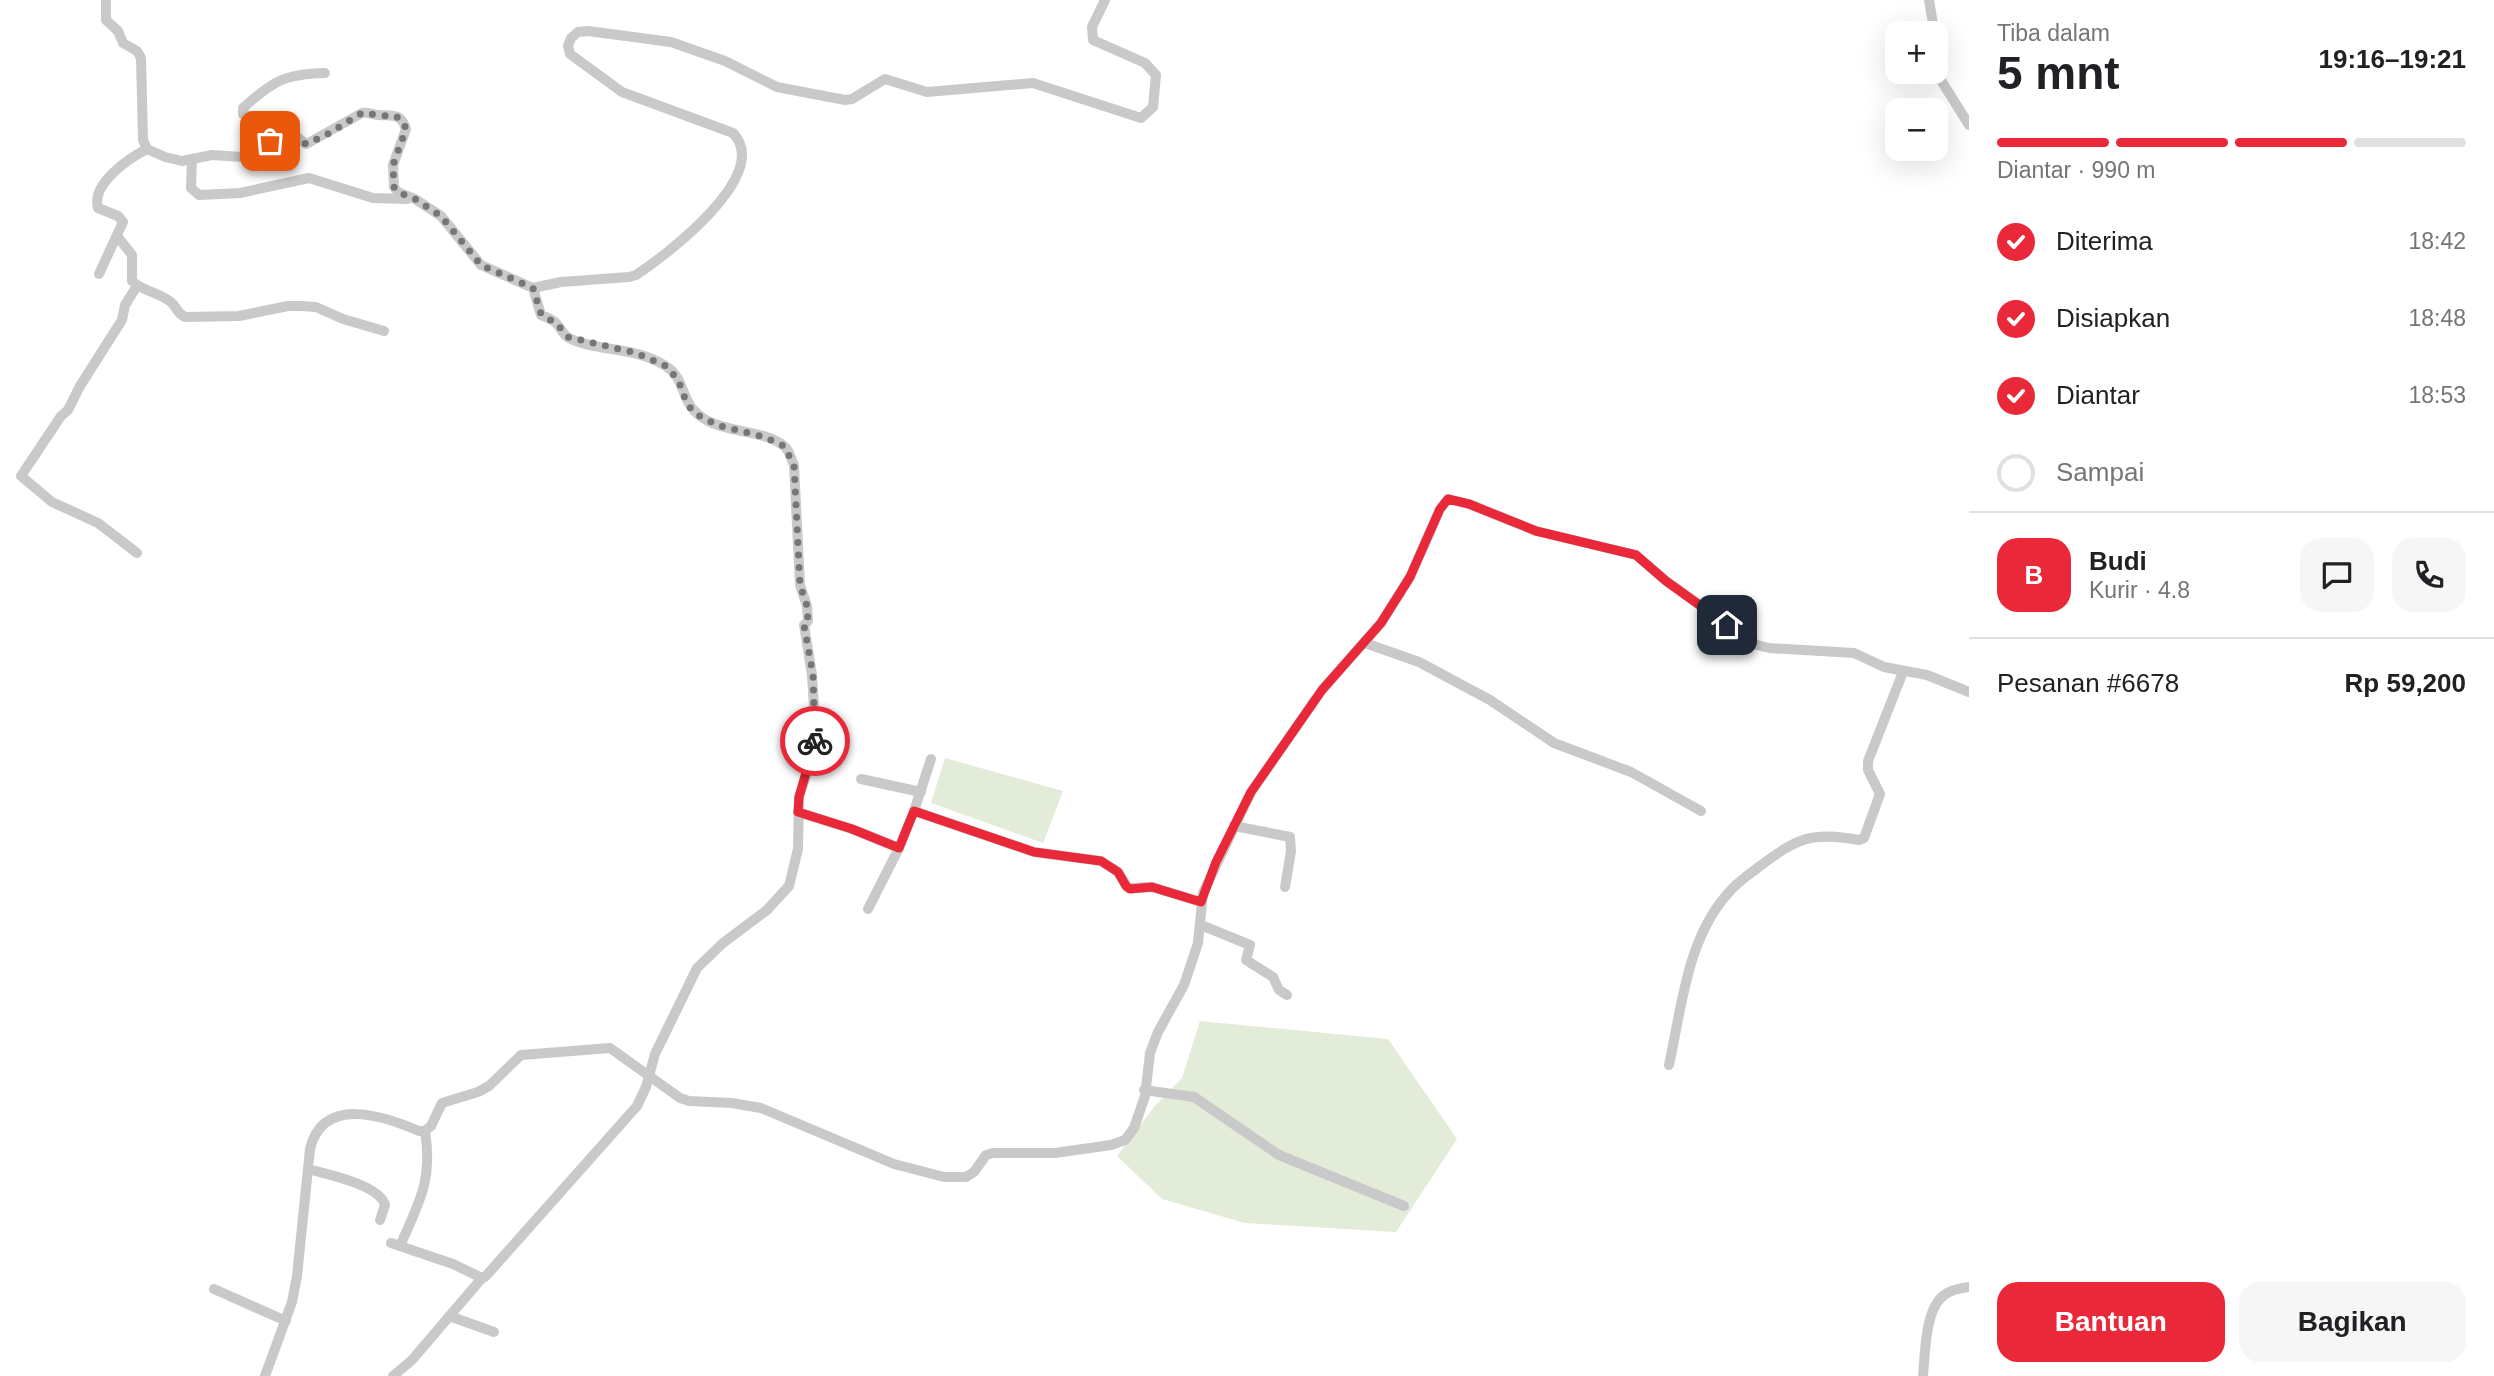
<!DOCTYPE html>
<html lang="id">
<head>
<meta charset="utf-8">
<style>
  body { margin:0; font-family:Arial,sans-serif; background:#f6f6f6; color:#202124; height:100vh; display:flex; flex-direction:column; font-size:26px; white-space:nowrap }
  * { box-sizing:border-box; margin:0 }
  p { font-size:23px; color:#757577 }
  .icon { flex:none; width:38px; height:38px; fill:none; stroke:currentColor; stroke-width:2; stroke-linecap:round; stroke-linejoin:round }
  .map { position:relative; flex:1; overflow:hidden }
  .details { display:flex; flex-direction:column; background:#fff; width:525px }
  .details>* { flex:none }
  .tools { position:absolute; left:1885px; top:21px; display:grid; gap:14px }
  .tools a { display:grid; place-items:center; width:63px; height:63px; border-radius:14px; background:#fff; box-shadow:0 7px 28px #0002; font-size:35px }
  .pin { position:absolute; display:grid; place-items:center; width:60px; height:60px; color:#fff; margin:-30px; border-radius:14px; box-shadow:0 4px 10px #0006 }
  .courier { position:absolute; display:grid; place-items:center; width:70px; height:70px; margin:-35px; border:5px solid #e92839; border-radius:50%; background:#fff; color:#222; box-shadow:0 2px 9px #0007 }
  .overview em { font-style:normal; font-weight:700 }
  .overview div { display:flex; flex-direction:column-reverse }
  .overview { display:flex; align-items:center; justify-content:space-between; height:119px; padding:0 28px }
  h1 { font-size:46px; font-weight:700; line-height:52px }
  .bar { display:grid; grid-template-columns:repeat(4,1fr); gap:10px 7px; align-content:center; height:84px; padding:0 28px }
  .bar i { height:9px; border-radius:5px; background:#e0e0e0 }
  .bar .selected { background:#e92839 }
  .bar p { grid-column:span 4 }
  .line { display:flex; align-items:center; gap:18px; padding:0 28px; border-top:2px solid #e0e0e0 }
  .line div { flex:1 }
  .round { display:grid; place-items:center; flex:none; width:74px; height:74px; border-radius:21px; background:#f6f6f6 }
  ol { padding:0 28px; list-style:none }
  li { display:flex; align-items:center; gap:21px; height:77px }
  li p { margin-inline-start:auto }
  li .icon { padding:7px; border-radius:50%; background:#e92839; color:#fff; stroke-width:4 }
  li:last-child { color:#757577 }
  li i { width:38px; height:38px; border:4px solid #e0e0e0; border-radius:50% }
  .primary-button { display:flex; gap:14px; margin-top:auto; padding:14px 28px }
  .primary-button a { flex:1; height:80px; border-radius:21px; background:#e92839; color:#fff; font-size:28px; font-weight:700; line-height:80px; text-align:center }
  .primary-button a+a { background:#f6f6f6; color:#202124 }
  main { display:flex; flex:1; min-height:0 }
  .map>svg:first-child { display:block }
  .green { fill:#e3ebd9 }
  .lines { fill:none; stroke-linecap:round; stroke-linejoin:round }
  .minor { stroke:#c9c9c9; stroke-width:10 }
  .done { stroke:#767676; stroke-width:7; stroke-dasharray:0 12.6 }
  .route { stroke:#e92839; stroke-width:9 }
</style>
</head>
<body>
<main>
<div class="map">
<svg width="1969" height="1376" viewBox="0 0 1969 1376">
  <rect width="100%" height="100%" fill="#fff"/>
  <!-- green -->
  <g class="green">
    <polygon points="945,758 1063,791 1043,843 931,803"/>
    <polygon points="1200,1021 1388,1039 1457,1139 1396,1232 1245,1223 1162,1199 1117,1156 1154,1107 1182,1078"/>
  </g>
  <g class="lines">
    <!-- minor -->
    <g class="minor">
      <path d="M106,0V20L118,31L123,43L137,51L141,58L143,140L147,149L165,157L182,161L212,155L242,157L270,141L297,137L306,144L310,142L362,113C369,112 373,115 379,115C393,116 401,113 406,129L393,165L394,187L398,192L415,199L441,216L481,265L533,288L541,315C546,317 551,319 555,322C561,327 562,335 569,338C597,352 637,346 667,367C688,381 678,405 708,421C730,433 764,430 784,446C790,451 791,459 794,465L800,585L807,606L808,621L804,625L812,675L816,740L815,749L799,797L798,849L789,886L767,910L723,943L697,968L655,1054L646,1087L637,1106L485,1277L482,1278L453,1264L391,1243"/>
      <polyline points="1929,0 1933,24 1932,33"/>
      <polyline points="1936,67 1939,77 1969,125"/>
      <path d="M261,146L258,118L243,114V108C273,81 284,74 325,73"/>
      <polyline points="192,159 191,188 199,195 240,193 309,178 373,198 407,199"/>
      <path d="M117,236L132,255V281C143,292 163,293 173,304C178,310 177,313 185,317L239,316L288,306H301L316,307L343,319L384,331"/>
      <path d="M99,274L123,222L118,216L98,208C91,184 129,158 147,149"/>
      <path d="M533,288L561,282L629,277L636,275C666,255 773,175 733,133L622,92L570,54L568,46L571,38L578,32L588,31L671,42L725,61L777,87L845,100L852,99L885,79L927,92L1033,83L1141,118L1153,107L1156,75L1145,63L1093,40L1092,27L1105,0"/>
      <polyline points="137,553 98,523 52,502 21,476 61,416 68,410 80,386 122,320 125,305 137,286"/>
      <polyline points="1365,643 1419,662 1490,700 1554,743 1631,772 1701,811"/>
      <polyline points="861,779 921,792"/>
      <polyline points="914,811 931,759"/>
      <polyline points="798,812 852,829 899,848 914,811 1034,852 1101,861 1118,872 1128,888 1152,887 1201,902"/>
      <polyline points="1234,826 1290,837 1291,851 1285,887"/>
      <polyline points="868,909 899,848"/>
      <polyline points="1201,925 1250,945 1246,960 1273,977 1279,990 1287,995"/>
      <path d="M1669,1065C1682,1006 1687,936 1731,890C1739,881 1750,874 1760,866C1799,837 1811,832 1859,840L1864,838L1880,794L1868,770V761L1903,672"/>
      <polyline points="1144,1090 1194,1097 1279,1155 1404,1206"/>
      <path d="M308,1169C327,1174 380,1185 385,1205L380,1220"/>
      <path d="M400,1246C419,1202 433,1181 425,1131"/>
      <polyline points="214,1289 286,1321"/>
      <polyline points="449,1316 494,1332"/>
      <path d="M265,1376L292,1302L297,1276L310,1149C323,1095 384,1116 419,1131H425L431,1126L442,1103L478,1092L489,1086L521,1055L610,1048L680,1098L689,1101L732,1103L761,1108L894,1164L944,1177H966L974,1172L986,1155L993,1153H1055L1111,1145L1125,1140L1134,1128L1145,1096L1150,1053L1158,1032L1184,985L1198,943L1203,893L1251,792L1322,690L1381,623L1410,577L1440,509L1448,499L1469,504L1536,531L1636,555L1666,581L1757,645L1769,648L1854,653L1884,667L1927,675L1969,692"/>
      <polyline points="393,1376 412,1360 482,1278"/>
      <path d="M1923,1376C1925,1355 1925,1310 1943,1296C1950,1290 1960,1288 1969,1287"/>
    </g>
  </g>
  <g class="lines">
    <!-- done -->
    <path class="done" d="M270,141L297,137L306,144L326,135L362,113C369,112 373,115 379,116C393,116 400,113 406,129L393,165L394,187L398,192L415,199L441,216L481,265L533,288L541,314L557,324L568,337L636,353L668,367L679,382L687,404L696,414L717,425L764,437L784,446L794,465L800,585L807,606L808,621L804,625L813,675L815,741"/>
    <!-- route -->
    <polyline class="route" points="815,741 799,797 798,812 852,829 899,848 914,811 1034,852 1101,861 1118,872 1126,886 1130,889 1152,887 1201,902 1216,862 1251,792 1322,690 1381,623 1410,577 1440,509 1448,499 1469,504 1536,531 1636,555 1666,581 1727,625"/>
  </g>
</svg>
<div class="tools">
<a>+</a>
<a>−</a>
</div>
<div class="pin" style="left:270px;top:141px;background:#ea580c"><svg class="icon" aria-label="bag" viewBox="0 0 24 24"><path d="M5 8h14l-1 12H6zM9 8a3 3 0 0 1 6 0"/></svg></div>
<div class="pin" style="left:1727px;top:625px;background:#1f2937"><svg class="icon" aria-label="home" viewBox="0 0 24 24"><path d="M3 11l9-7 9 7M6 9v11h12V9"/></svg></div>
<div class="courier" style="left:815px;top:741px"><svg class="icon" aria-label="bike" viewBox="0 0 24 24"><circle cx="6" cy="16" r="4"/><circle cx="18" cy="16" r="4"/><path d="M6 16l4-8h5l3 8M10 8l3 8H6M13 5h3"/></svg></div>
</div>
<section class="details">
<div class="overview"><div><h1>5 mnt</h1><p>Tiba dalam</p></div><em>19:16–19:21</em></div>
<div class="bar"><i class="selected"></i><i class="selected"></i><i class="selected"></i><i></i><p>Diantar · 990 m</p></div>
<ol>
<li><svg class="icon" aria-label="check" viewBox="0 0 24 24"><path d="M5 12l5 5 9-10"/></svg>Diterima<p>18:42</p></li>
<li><svg class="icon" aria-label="check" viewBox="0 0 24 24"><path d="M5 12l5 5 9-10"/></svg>Disiapkan<p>18:48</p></li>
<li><svg class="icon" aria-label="check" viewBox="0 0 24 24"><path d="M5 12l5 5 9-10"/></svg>Diantar<p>18:53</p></li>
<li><i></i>Sampai</li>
</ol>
<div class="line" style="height:126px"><b class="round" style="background:#e92839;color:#fff">B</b><div><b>Budi</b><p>Kurir · 4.8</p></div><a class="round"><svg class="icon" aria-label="chat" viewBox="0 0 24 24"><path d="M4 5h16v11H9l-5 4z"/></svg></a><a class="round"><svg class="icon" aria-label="phone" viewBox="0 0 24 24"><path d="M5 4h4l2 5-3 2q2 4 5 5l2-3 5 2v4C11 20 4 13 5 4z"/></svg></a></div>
<div class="line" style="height:91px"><div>Pesanan #6678</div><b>Rp 59,200</b></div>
<div class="primary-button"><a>Bantuan</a><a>Bagikan</a></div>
</section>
</main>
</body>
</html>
